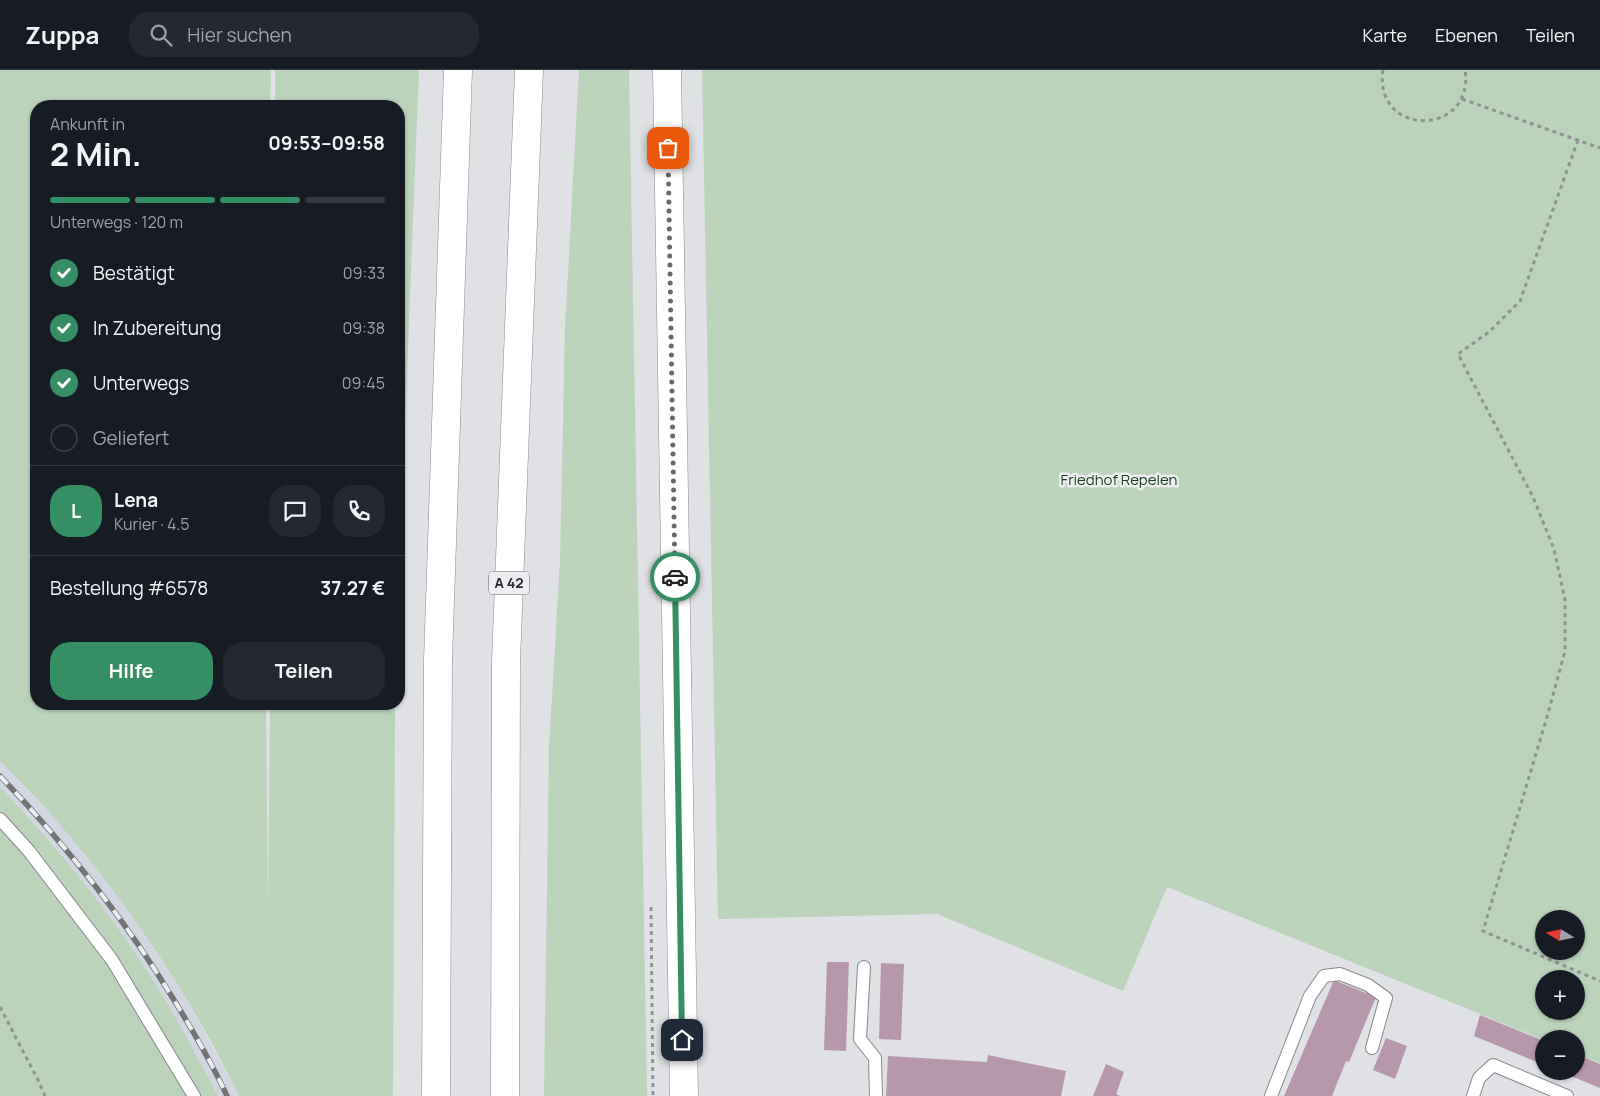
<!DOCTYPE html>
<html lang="de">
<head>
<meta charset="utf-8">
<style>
  body { margin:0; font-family:Manrope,sans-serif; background:#242831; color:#f1f3f6; height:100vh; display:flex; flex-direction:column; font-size:19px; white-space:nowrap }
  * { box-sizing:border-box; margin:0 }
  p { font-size:16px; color:#9ea1a6 }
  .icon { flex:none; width:28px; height:28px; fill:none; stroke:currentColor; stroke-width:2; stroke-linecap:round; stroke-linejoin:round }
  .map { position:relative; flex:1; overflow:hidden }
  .sheet { position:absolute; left:30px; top:30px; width:375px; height:610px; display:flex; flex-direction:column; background:#171b24; border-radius:20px; box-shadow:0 1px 4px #0004 }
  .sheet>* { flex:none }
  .needle { width:32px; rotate:280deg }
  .buttons { position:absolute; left:1535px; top:840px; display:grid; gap:10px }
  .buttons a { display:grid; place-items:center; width:50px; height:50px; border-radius:50%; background:#171b24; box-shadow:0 1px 4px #0004; font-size:25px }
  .pin { position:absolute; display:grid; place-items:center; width:42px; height:42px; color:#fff; margin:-21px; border-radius:10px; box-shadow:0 2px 8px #0006 }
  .courier { position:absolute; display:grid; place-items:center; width:50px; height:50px; margin:-25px; border:4px solid #368f64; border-radius:50%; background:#fff; color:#222; box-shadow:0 1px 6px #0007 }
  .summary em { font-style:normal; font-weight:700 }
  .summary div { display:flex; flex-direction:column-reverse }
  .summary { display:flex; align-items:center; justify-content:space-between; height:85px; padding:0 20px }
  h1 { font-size:32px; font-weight:700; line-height:38px }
  .bar { display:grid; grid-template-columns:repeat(4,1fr); gap:8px 5px; align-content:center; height:60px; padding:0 20px }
  .bar i { height:6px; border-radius:4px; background:#363941 }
  .bar .active { background:#368f64 }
  .bar p { grid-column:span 4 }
  .line { display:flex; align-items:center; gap:12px; padding:0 20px; border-top:1px solid #363941 }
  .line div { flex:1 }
  .round { display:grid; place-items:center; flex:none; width:52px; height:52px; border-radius:20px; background:#242831 }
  ol { padding:0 20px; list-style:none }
  li { display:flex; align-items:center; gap:15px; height:55px }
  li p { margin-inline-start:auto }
  li .icon { padding:5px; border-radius:50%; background:#368f64; color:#fff; stroke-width:4 }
  li:last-child { color:#9ea1a6 }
  li i { width:28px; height:28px; border:2px solid #363941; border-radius:50% }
  .cta { display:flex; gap:10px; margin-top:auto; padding:10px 20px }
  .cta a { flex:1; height:58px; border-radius:20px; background:#368f64; color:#fff; font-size:20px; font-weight:700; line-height:58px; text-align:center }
  .cta a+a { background:#242831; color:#f1f3f6 }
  header { display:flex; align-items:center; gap:30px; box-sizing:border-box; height:70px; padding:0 25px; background:#171b24; border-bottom:1px solid #363941 }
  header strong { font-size:24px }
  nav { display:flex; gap:28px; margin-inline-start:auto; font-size:18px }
  .search { width:350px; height:45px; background:#242831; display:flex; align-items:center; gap:12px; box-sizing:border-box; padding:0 18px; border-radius:20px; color:#9ea1a6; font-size:19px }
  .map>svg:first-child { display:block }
  .built { fill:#d1d6e0 }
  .green { fill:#bbd2bb; fill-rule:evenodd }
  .building { fill:#b797ab }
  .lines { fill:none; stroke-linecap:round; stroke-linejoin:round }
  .lane-casing { stroke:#87888b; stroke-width:14 }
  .secondary-casing { stroke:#87888b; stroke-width:29 }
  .highway-casing { stroke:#87888b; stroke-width:29 }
  .path { stroke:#919294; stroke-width:3; stroke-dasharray:4 4; stroke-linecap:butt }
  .lane { stroke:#fff; stroke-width:12 }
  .secondary { stroke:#fff; stroke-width:28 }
  .highway { stroke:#fff; stroke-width:28 }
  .rail-casing { stroke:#737476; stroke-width:5.5 }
  .rail { stroke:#edeef2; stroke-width:4; stroke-dasharray:11; stroke-linecap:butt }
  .done { stroke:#68696b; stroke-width:5; stroke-dasharray:0 9 }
  .route { stroke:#368f64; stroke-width:6 }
  .labels { text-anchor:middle; stroke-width:5; stroke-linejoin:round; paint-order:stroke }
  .shield { fill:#edeef2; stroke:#626365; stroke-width:1 }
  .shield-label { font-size:14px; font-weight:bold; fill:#272829 }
  .park-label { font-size:15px; fill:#173e19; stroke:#edeef2 }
</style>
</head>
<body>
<header>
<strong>Zuppa</strong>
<div class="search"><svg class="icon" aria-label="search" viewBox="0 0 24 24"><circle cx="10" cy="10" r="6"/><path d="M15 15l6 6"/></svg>Hier suchen</div>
<nav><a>Karte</a><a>Ebenen</a><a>Teilen</a></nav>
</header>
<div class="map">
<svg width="1600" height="1026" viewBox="0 0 1600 1026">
  <rect width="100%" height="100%" fill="#e0e1e5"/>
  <!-- built -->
  <polygon class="built" points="0,691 62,756 122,831 184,925 239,1026 218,1026 153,909 86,816 47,767 0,717"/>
  <!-- green -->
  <g class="green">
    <path d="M0,0H271L270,36H36V634H266L268,841L270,634H395L393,1026H239C192,929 132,839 62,757C43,734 21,713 0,691Z"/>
    <polygon points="275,0 419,0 399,502 399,36 275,36"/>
    <polygon points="579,0 629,0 647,1026 544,1026 549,678 560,491 565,258"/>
    <path d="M702,0H1600V993L1576,984V969L1544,970L1167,817L1123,921L937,844L718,849ZM1544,849H1576V881H1544ZM1544,909H1576V941H1544Z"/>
    <path d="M0,717C57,776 109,841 153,910C177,948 197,987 218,1026H0Z"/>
  </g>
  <!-- building -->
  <g class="building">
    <polygon points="827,892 849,892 846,981 824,980"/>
    <polygon points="881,893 904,894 901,970 879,969"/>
    <polygon points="1334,910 1376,927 1349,992 1346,991 1332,1026 1284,1026"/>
    <polygon points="1480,945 1544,971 1544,995 1474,966"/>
    <polygon points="1386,968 1407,976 1395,1009 1373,1000"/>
    <polygon points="1576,984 1600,994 1600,1018 1559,1001 1576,1001"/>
    <polygon points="988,985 1066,1001 1061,1026 886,1026 888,986 987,992"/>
    <polygon points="1106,994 1124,1002 1116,1024 1120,1026 1093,1026"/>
  </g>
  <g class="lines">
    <!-- lane casing -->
    <g class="lane-casing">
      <g id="lane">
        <polyline points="0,749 29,781 112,890 194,1026"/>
        <polyline points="864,897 860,969 875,988 876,1026"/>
        <polyline points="1271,1026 1310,926 1324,906 1340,904 1368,915 1386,928 1372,978"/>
        <polyline points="1473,1026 1479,1008 1493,995 1567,1026"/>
      </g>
    </g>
    <!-- secondary casing -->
    <g class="secondary-casing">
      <polyline id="secondary" points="667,0 684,1026"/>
    </g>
    <!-- highway casing -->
    <g class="highway-casing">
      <g id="highway">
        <polyline points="436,1026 438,590 458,0"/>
        <polyline points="505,1026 506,591 529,0"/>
      </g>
    </g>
    <!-- path -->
    <g class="path">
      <path d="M1383,0C1373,68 1475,67 1465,0"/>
      <polyline points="1462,29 1600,78"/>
      <polyline points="1578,70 1520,231 1489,262 1458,284 1533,427 1554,479 1565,530 1565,581 1547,647 1483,861 1600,911"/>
      <polyline points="651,837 653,1026"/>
      <polyline points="0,937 38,1010 45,1026"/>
    </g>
    <!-- lane -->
    <use href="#lane" class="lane"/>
    <!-- secondary -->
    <use href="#secondary" class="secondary"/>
    <!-- highway -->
    <use href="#highway" class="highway"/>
    <!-- rail casing -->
    <g class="rail-casing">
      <path id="rail" d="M0,706C66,775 124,848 174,930C193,961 212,993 227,1026"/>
    </g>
    <!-- rail -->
    <use href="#rail" class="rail"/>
  </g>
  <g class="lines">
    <!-- done -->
    <polyline class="done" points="668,78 675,507"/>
    <!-- route -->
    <polyline class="route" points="675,507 682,970"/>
  </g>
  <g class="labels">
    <!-- shield labels -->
    <rect class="shield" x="489" y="501.5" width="40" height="23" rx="4"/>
    <g class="shield-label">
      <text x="509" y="518">A 42</text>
    </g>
    <!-- park labels -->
    <g class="park-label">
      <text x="1119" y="415">Friedhof Repelen</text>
    </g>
  </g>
</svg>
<div class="buttons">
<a><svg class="needle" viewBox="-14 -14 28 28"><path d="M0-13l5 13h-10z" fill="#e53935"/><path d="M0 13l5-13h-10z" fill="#9ea1a6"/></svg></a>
<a>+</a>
<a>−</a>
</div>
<div class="pin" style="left:668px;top:78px;background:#ea580c"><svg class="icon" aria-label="bag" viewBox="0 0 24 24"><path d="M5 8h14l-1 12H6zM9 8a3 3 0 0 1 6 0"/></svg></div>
<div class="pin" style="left:682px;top:970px;background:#1f2937"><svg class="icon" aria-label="home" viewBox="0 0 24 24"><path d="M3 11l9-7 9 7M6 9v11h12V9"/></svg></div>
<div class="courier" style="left:675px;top:507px"><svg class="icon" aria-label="car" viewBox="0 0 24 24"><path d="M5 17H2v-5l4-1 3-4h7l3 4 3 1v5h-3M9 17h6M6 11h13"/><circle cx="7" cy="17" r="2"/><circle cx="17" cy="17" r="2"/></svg></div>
<section class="sheet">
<div class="summary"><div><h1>2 Min.</h1><p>Ankunft in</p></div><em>09:53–09:58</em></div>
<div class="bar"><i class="active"></i><i class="active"></i><i class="active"></i><i></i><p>Unterwegs · 120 m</p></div>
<ol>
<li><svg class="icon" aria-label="check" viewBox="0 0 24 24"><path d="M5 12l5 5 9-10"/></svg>Bestätigt<p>09:33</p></li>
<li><svg class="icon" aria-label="check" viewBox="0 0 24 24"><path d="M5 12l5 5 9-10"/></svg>In Zubereitung<p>09:38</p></li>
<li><svg class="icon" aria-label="check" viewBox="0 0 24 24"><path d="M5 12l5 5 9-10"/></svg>Unterwegs<p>09:45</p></li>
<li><i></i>Geliefert</li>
</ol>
<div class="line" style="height:90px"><b class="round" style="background:#368f64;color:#fff">L</b><div><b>Lena</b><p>Kurier · 4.5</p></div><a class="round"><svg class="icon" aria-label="chat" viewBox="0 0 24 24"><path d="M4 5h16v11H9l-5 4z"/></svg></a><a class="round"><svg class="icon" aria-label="phone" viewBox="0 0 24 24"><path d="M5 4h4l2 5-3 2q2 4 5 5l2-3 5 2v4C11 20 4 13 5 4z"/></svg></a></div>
<div class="line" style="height:65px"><div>Bestellung #6578</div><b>37.27 €</b></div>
<div class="cta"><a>Hilfe</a><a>Teilen</a></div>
</section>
</div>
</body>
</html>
